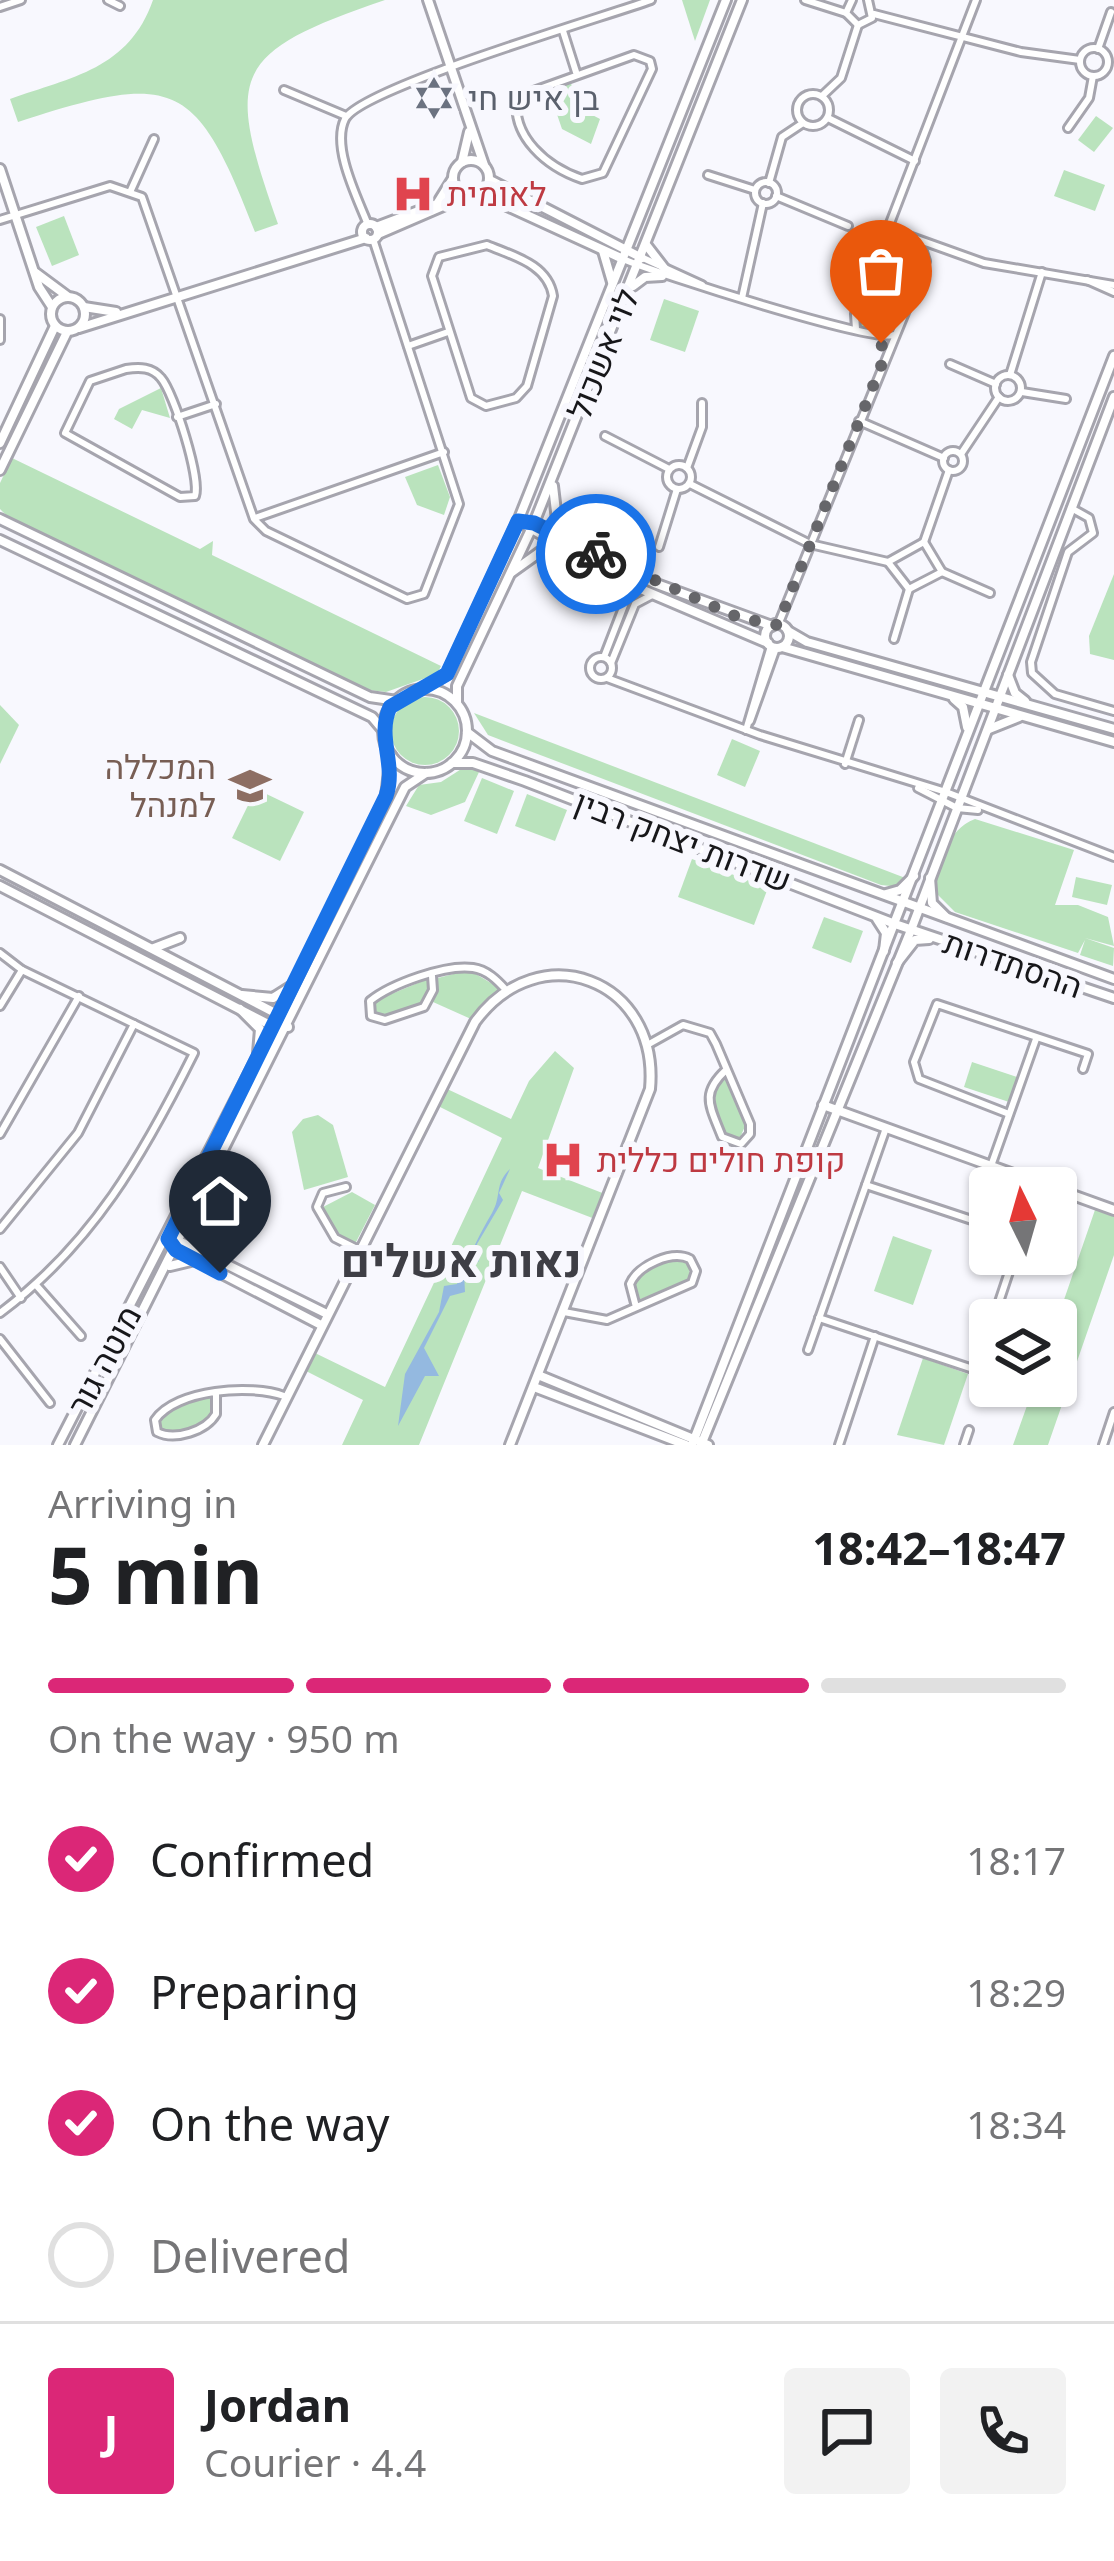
<!DOCTYPE html>
<html lang="en">
<head>
<meta charset="utf-8">
<style>
  body { margin:0; font-family:"Noto Sans",Heebo,sans-serif; background:#f2f2f2; color:#202124; height:100vh; display:flex; flex-direction:column; font-size:45px; white-space:nowrap }
  * { box-sizing:border-box; margin:0 }
  p { font-size:39px; color:#757577 }
  .icon { flex:none; width:66px; height:66px; fill:none; stroke:currentColor; stroke-width:2; stroke-linecap:round; stroke-linejoin:round }
  .map { position:relative; height:1445px; overflow:hidden }
  .side { display:flex; flex-direction:column; background:#fff; flex:1 }
  .side>* { flex:none }
  .needle { width:78px; rotate:355deg }
  .fabs { position:absolute; left:969px; top:1167px; display:grid; gap:24px }
  .fabs a { display:grid; place-items:center; width:108px; height:108px; border-radius:12px; background:#fff; box-shadow:0 3px 9px #0004; font-size:60px }
  .pin { position:absolute; display:grid; place-items:center; width:102px; height:102px; color:#fff; margin:-123px -51px; border-radius:50% 50% 50% 0; rotate:-45deg; box-shadow:0 0 12px #0007 }
  .pin .icon { rotate:45deg }
  .courier { position:absolute; display:grid; place-items:center; width:120px; height:120px; margin:-60px; border:9px solid #1a73e8; border-radius:50%; background:#fff; color:#222; box-shadow:0 3px 15px #0007 }
  .headline em { font-style:normal; font-weight:700 }
  .headline div { display:flex; flex-direction:column-reverse }
  .headline { display:flex; align-items:center; justify-content:space-between; height:204px; padding:0 48px }
  h1 { font-size:78px; font-weight:700; line-height:90px }
  .bar { display:grid; grid-template-columns:repeat(4,1fr); gap:18px 12px; align-content:center; height:144px; padding:0 48px }
  .bar i { height:15px; border-radius:9px; background:#e0e0e0 }
  .bar .selected { background:#db2777 }
  .bar p { grid-column:span 4 }
  .line { display:flex; align-items:center; gap:30px; padding:0 48px; border-top:3px solid #e0e0e0 }
  .line div { flex:1 }
  .round { display:grid; place-items:center; flex:none; width:126px; height:126px; border-radius:12px; background:#f2f2f2 }
  ol { padding:0 48px; list-style:none }
  li { display:flex; align-items:center; gap:36px; height:132px }
  li p { margin-inline-start:auto }
  li .icon { padding:12px; border-radius:50%; background:#db2777; color:#fff; stroke-width:4 }
  li:last-child { color:#757577 }
  li i { width:66px; height:66px; border:6px solid #e0e0e0; border-radius:50% }
  .map>svg:first-child { display:block }
  .green { fill:#bae3bd }
  .water { fill:#94b9e0 }
  .lines { fill:none; stroke-linecap:round; stroke-linejoin:round }
  .minor-casing { stroke:#a6a5ae; stroke-width:12 }
  .tertiary-casing { stroke:#a6a5ae; stroke-width:14 }
  .secondary-casing { stroke:#a6a5ae; stroke-width:14 }
  .minor { stroke:#fff; stroke-width:6 }
  .tertiary { stroke:#fff; stroke-width:8 }
  .secondary { stroke:#fff; stroke-width:8 }
  .done { stroke:#66666a; stroke-width:12; stroke-dasharray:0 21.6 }
  .route { stroke:#1a73e8; stroke-width:15 }
  .labels { text-anchor:middle; stroke-width:12; stroke-linejoin:round; paint-order:stroke }
  .worship-label { font-size:33px; fill:#5b616d; stroke:#f8f8fe; text-anchor:start }
  .health-label { font-size:33px; fill:#be3a42; stroke:#f8f8fe; text-anchor:start }
  .street-label { font-size:33px; fill:#17171a; stroke:#f8f8fe }
  .education-label { font-size:33px; fill:#785e54; stroke:#f8f8fe; text-anchor:end }
  .district-label { font-size:45px; font-weight:bold; fill:#3e3e45; stroke:#f8f8fe }
</style>
</head>
<body>
<div class="map">
<svg width="1114" height="1445" viewBox="0 0 1114 1445">
  <rect width="100%" height="100%" fill="#f8f8fe"/>
  <!-- green -->
  <g class="green">
    <path d="M153,0H385C230,53 225,74 278,224L255,232C196,79 175,71 18,122L10,99C72,77 129,69 153,0Z"/>
    <polygon points="682,0 710,0 695,41"/>
    <polygon points="570,81 581,109 600,119 591,144 562,129 548,88"/>
    <polygon points="1096,116 1113,128 1094,152 1078,140"/>
    <polygon points="1064,170 1105,185 1095,211 1054,196"/>
    <polygon points="64,216 79,255 52,266 36,227"/>
    <polygon points="891,233 920,242 927,253 896,334 878,339 856,329 855,314"/>
    <polygon points="664,299 699,311 685,352 650,340"/>
    <polygon points="161,388 170,418 142,410 132,429 114,419 119,409"/>
    <polygon points="12,458 200,549 213,541 212,555 441,666 437,674 386,692 369,690 10,519 0,509 0,483"/>
    <polygon points="438,465 450,497 444,515 417,505 405,477"/>
    <polygon points="1114,574 1114,660 1090,654 1089,636"/>
    <circle cx="425" cy="731" r="34"/>
    <polygon points="0,705 19,725 0,764"/>
    <polygon points="474,713 908,879 900,887 881,885 488,735"/>
    <polygon points="732,739 760,751 745,787 717,775"/>
    <polygon points="466,766 479,772 465,802 431,815 406,806 419,785 441,782"/>
    <polygon points="482,778 514,791 497,834 464,821"/>
    <polygon points="256,789 304,812 280,861 232,838"/>
    <polygon points="527,794 567,810 555,841 515,826"/>
    <path d="M975,819L1074,850L1055,905H1078L1108,917L1114,946L1085,938L1114,948L1113,966L1080,955L1085,940L1078,953L955,912L932,889C942,861 946,830 975,819Z"/>
    <polygon points="692,859 768,888 754,925 678,897"/>
    <polygon points="1076,877 1112,885 1107,905 1072,897"/>
    <polygon points="824,917 863,931 851,963 812,948"/>
    <polygon points="469,970 501,989 471,1019 433,1002 434,979"/>
    <polygon points="430,978 423,1005 384,1018 373,1015 372,1002"/>
    <polygon points="555,1051 574,1068 538,1168 605,1194 595,1219 522,1191 419,1445 342,1445 363,1400 306,1371 315,1353 385,1387 502,1138 436,1105 445,1088 511,1119 529,1081"/>
    <polygon points="972,1062 1017,1077 1009,1102 964,1087"/>
    <polygon points="725,1076 746,1124 739,1140 725,1135 709,1093"/>
    <polygon points="318,1115 333,1125 348,1177 304,1190 292,1132 303,1119"/>
    <polygon points="352,1192 375,1205 355,1244 338,1235 323,1207"/>
    <polygon points="1096,1207 1114,1213 1114,1255 1048,1445 1013,1445 1034,1386 1056,1386 1056,1323"/>
    <polygon points="893,1236 932,1250 913,1305 874,1291"/>
    <polygon points="673,1258 689,1260 690,1281 638,1300 632,1287 639,1272"/>
    <polygon points="923,1358 968,1374 944,1445 897,1435"/>
    <path d="M213,1397V1414C200,1428 179,1436 160,1430L158,1421L167,1408Z"/>
  </g>
  <!-- water -->
  <path class="water" d="M510,1169L499,1193L503,1200L477,1244L479,1261L464,1272L465,1292L450,1296L424,1348L439,1376H425L398,1426L405,1374L439,1312L444,1286L457,1284C469,1258 477,1238 492,1213C502,1196 494,1184 510,1169Z"/>
  <g class="lines">
    <!-- minor casing -->
    <g class="minor-casing">
      <g id="minor">
        <polyline points="108,0 120,6"/>
        <polyline points="805,0 846,13"/>
        <polyline points="852,0 846,13 858,25 872,18 868,0"/>
        <polyline points="0,7 21,0"/>
        <polyline points="874,14 1021,52 1080,60"/>
        <polyline points="563,31 576,72"/>
        <circle cx="1094" cy="62" r="14"/>
        <polyline points="1098,49 1111,12"/>
        <path d="M634,55L650,61L652,69L603,173L582,179C547,167 511,137 517,97Z"/>
        <polyline points="284,90 346,116"/>
        <circle cx="813" cy="110" r="16"/>
        <polyline points="822,96 841,78 858,25"/>
        <polyline points="828,118 915,161"/>
        <polyline points="1068,128 1089,98 1093,76"/>
        <polyline points="708,175 755,190"/>
        <circle cx="766" cy="193" r="11"/>
        <polyline points="769,183 782,137 803,123"/>
        <polyline points="131,190 154,139"/>
        <polyline points="776,196 848,226"/>
        <polyline points="0,220 110,186 142,197 254,519 266,531 407,599 424,594 459,504 373,239"/>
        <path d="M368,225C358,199 331,147 345,119C361,88 604,17 651,0"/>
        <polyline points="889,234 903,234 984,263 1114,285"/>
        <path d="M487,245C513,256 548,264 553,296L527,386L516,398L486,406L471,398L432,276L439,257Z"/>
        <polyline points="643,258 702,285"/>
        <path d="M623,259C655,273 874,343 894,335"/>
        <polyline points="1087,280 1114,292"/>
        <polyline points="742,298 763,203"/>
        <polyline points="0,319 0,340"/>
        <polyline points="856,329 855,314 976,0"/>
        <polyline points="408,346 448,332"/>
        <polyline points="950,364 996,384"/>
        <path d="M126,369C140,367 152,367 161,378C174,393 201,479 195,496L180,497L65,433L90,381Z"/>
        <polyline points="1010,375 1042,272"/>
        <circle cx="1008" cy="388" r="13"/>
        <polyline points="1022,392 1066,399"/>
        <polyline points="177,417 216,404"/>
        <polyline points="859,421 944,458"/>
        <polyline points="605,436 669,469"/>
        <circle cx="953" cy="461" r="10"/>
        <polyline points="961,454 999,397"/>
        <circle cx="679" cy="477" r="12"/>
        <polyline points="687,468 702,427 702,403"/>
        <polyline points="690,484 810,544 888,562"/>
        <polyline points="1071,508 1089,518 1093,533 1068,552 1031,662 1032,673 1055,694 1114,711"/>
        <polyline points="255,518 444,452"/>
        <polygon points="924,542 942,572 909,589 888,562"/>
        <polyline points="924,542 949,470"/>
        <polyline points="659,547 677,489"/>
        <polyline points="942,572 990,593"/>
        <polyline points="778,625 926,261 920,242"/>
        <polyline points="894,639 909,589"/>
        <circle cx="601" cy="668" r="11"/>
        <polyline points="604,657 626,600 624,584"/>
        <polyline points="611,663 635,604 652,595"/>
        <polyline points="607,678 760,735 946,792 1114,857"/>
        <polyline points="750,721 776,648"/>
        <polyline points="746,730 771,646"/>
        <polyline points="845,764 859,720"/>
        <polyline points="918,788 957,808 978,810"/>
        <path d="M0,953L22,970L194,1053C143,1155 93,1244 0,1313"/>
        <path d="M432,976L433,990L424,1007L385,1020L371,1016L370,1001C391,984 446,964 473,968C487,970 497,980 506,990"/>
        <polyline points="0,1006 22,970"/>
        <path d="M649,1044L683,1025L710,1033L716,1044L750,1124V1134L741,1144L722,1137C710,1106 700,1094 726,1070"/>
        <polyline points="1009,1114 919,1079 914,1062 937,1004 1088,1054 1083,1069"/>
        <polyline points="0,1134 79,996"/>
        <polyline points="991,1166 1036,1039"/>
        <polyline points="866,1185 990,1226"/>
        <polyline points="346,1187 323,1193 317,1207 335,1238 359,1250"/>
        <polyline points="0,1229 78,1133 134,1024"/>
        <polyline points="0,1267 21,1298"/>
        <polyline points="36,1285 81,1336"/>
        <path d="M564,1312L607,1320L692,1283L696,1271L690,1259C672,1250 638,1265 630,1284L636,1307"/>
        <polyline points="819,1318 976,1370 990,1328"/>
        <polyline points="993,1320 1015,1254"/>
        <polyline points="0,1339 50,1403"/>
        <polyline points="808,1350 886,1128"/>
        <path d="M216,1393V1414C206,1431 175,1441 157,1432L155,1420C176,1389 252,1384 284,1396"/>
        <polyline points="839,1445 875,1336"/>
        <polyline points="964,1445 969,1430"/>
        <polyline points="1103,1445 1114,1412"/>
      </g>
    </g>
    <!-- tertiary casing -->
    <g class="tertiary-casing">
      <g id="tertiary">
        <polyline points="428,0 484,165"/>
        <circle cx="471" cy="178" r="18"/>
        <polyline points="462,162 469,132"/>
        <polyline points="0,169 39,287 52,307"/>
        <polyline points="490,180 642,258"/>
        <polyline points="481,194 623,259"/>
        <circle cx="370" cy="232" r="8"/>
        <polyline points="376,227 437,204 452,180"/>
        <polyline points="378,234 466,196"/>
        <polyline points="603,251 612,282"/>
        <polyline points="36,273 67,296"/>
        <circle cx="68" cy="314" r="17"/>
        <polyline points="84,307 116,312"/>
        <polyline points="79,328 366,238"/>
        <polyline points="0,443 55,326"/>
        <polyline points="0,470 67,332"/>
        <polyline points="518,521 622,581 768,643"/>
        <polyline points="532,523 654,583 772,626"/>
        <circle cx="777" cy="636" r="12"/>
        <polyline points="788,631 807,642 1114,729"/>
        <polyline points="782,647 1114,742"/>
        <polyline points="1008,675 1015,693 1025,701"/>
        <polyline points="954,699 963,707 967,727"/>
        <polyline points="989,729 1019,717"/>
        <polyline points="0,870 281,1016"/>
        <polyline points="0,886 274,1027 288,1027"/>
        <polyline points="154,948 180,938"/>
        <polyline points="823,1105 1052,1188"/>
        <polyline points="1056,1189 1114,1210"/>
        <polyline points="168,1239 176,1250 321,1325"/>
        <polyline points="175,1239 327,1314"/>
        <polyline points="538,1375 708,1445"/>
        <polyline points="534,1387 686,1445"/>
        <path d="M263,1445L475,1022C539,934 660,979 650,1089L510,1445"/>
        <polyline points="692,1445 1114,356"/>
        <polyline points="701,1445 911,930 1114,397"/>
      </g>
    </g>
    <!-- secondary casing -->
    <g class="secondary-casing">
      <g id="secondary">
        <polyline points="647,246 664,268"/>
        <polyline points="633,286 645,277 662,276"/>
        <polyline points="553,486 557,520 580,546"/>
        <polyline points="0,519 370,697 397,701"/>
        <polyline points="0,540 372,717 383,730"/>
        <polyline points="512,572 540,552 590,563"/>
        <circle cx="425" cy="731" r="42"/>
        <polyline points="423,689 447,674 518,521 726,0"/>
        <polyline points="457,703 457,686 534,523 742,0"/>
        <polyline points="467,732 492,751 1114,979"/>
        <polyline points="452,763 473,763 525,781 895,924 1114,998"/>
        <polyline points="930,878 932,903 946,917"/>
        <polyline points="886,894 900,890 914,876"/>
        <polyline points="877,919 886,933 884,951"/>
        <polyline points="897,963 915,940 929,939"/>
        <polyline points="242,995 273,998 292,986"/>
        <polyline points="240,1009 260,1029 258,1053"/>
        <polyline points="191,1225 202,1250"/>
        <polyline points="170,1266 195,1260"/>
        <polyline points="58,1445 297,980 386,796 391,755"/>
        <polyline points="75,1445 405,787 426,773"/>
      </g>
    </g>
    <!-- minor -->
    <use href="#minor" class="minor"/>
    <!-- tertiary -->
    <use href="#tertiary" class="tertiary"/>
    <!-- secondary -->
    <use href="#secondary" class="secondary"/>
  </g>
  <g class="lines">
    <!-- done -->
    <polyline class="done" points="596,554 740,618 778,625 885,356 881,343"/>
    <!-- route -->
    <path class="route" d="M220,1273L176,1250L168,1239L386,796C397,764 376,738 390,707L447,674L518,521L534,523L596,554"/>
  </g>
  <!-- icons -->
  <defs>
    <g id="synagogue-bare" transform="scale(3.24)"><path d="M0-6.5L5.6 3.2H-5.6ZM0 6.5L5.6-3.2H-5.6Z" fill="#6b7280" stroke="#f8f8fe" stroke-width="2.5" paint-order="stroke"/></g>
    <g id="hospital-bare" transform="scale(3.24)"><path d="M-5-5h3v3.5h4V-5h3V5h-3V1.5h-4V5h-3Z" fill="#e0444e" stroke="#f8f8fe" stroke-width="2.5" paint-order="stroke"/></g>
    <g id="university-bare" transform="scale(3.24)"><path d="M0-5L7-2L0 1L-7-2ZM-4 1L0 2.5L4 1V4Q0 6-4 4Z" fill="#8d6e63" stroke="#f8f8fe" stroke-width="2.5" paint-order="stroke"/></g>
  </defs>
  <g fill-rule="evenodd">
    <use href="#synagogue-bare" x="434" y="98"/>
    <use href="#hospital-bare" x="413" y="194"/>
    <use href="#university-bare" x="250" y="786"/>
    <use href="#hospital-bare" x="563" y="1160"/>
  </g>
  <g class="labels">
    <!-- worship labels -->
    <g class="worship-label">
      <text x="468" y="110">בן איש חי</text>
    </g>
    <!-- health labels -->
    <g class="health-label">
      <text x="447" y="206">לאומית</text>
      <text x="597" y="1172">קופת חולים כללית</text>
    </g>
    <!-- street labels -->
    <g class="street-label">
      <text transform="translate(603 354) rotate(-68)" y="12">לוי אשכול</text>
      <text transform="translate(683 841) rotate(21)" y="12">שדרות יצחק רבין</text>
      <text transform="translate(1013 964) rotate(19)" y="12">ההסתדרות</text>
      <text transform="translate(104 1360) rotate(-62)" y="12">מוטה גור</text>
    </g>
    <!-- education labels -->
    <g class="education-label">
      <text x="216" y="779">המכללה<tspan x="216" dy="38">למנהל</tspan></text>
    </g>
    <!-- district labels -->
    <g class="district-label">
      <text x="461" y="1277">נאות אשלים</text>
    </g>
  </g>
</svg>
<div class="fabs">
<a><svg class="needle" viewBox="-14 -14 28 28"><path d="M0-13l5 13h-10z" fill="#e53935"/><path d="M0 13l5-13h-10z" fill="#757577"/></svg></a>
<a><svg class="icon" aria-label="layers" viewBox="0 0 24 24"><path d="M12 4l9 5-9 5-9-5zM3 14l9 5 9-5"/></svg></a>
</div>
<div class="pin" style="left:881px;top:343px;background:#ea580c"><svg class="icon" aria-label="bag" viewBox="0 0 24 24"><path d="M5 8h14l-1 12H6zM9 8a3 3 0 0 1 6 0"/></svg></div>
<div class="pin" style="left:220px;top:1273px;background:#1f2937"><svg class="icon" aria-label="home" viewBox="0 0 24 24"><path d="M3 11l9-7 9 7M6 9v11h12V9"/></svg></div>
<div class="courier" style="left:596px;top:554px"><svg class="icon" aria-label="bike" viewBox="0 0 24 24"><circle cx="6" cy="16" r="4"/><circle cx="18" cy="16" r="4"/><path d="M6 16l4-8h5l3 8M10 8l3 8H6M13 5h3"/></svg></div>
</div>
<section class="side">
<div class="headline"><div><h1>5 min</h1><p>Arriving in</p></div><em>18:42–18:47</em></div>
<div class="bar"><i class="selected"></i><i class="selected"></i><i class="selected"></i><i></i><p>On the way · 950 m</p></div>
<ol>
<li><svg class="icon" aria-label="check" viewBox="0 0 24 24"><path d="M5 12l5 5 9-10"/></svg>Confirmed<p>18:17</p></li>
<li><svg class="icon" aria-label="check" viewBox="0 0 24 24"><path d="M5 12l5 5 9-10"/></svg>Preparing<p>18:29</p></li>
<li><svg class="icon" aria-label="check" viewBox="0 0 24 24"><path d="M5 12l5 5 9-10"/></svg>On the way<p>18:34</p></li>
<li><i></i>Delivered</li>
</ol>
<div class="line" style="height:216px"><b class="round" style="background:#db2777;color:#fff">J</b><div><b>Jordan</b><p>Courier · 4.4</p></div><a class="round"><svg class="icon" aria-label="chat" viewBox="0 0 24 24"><path d="M4 5h16v11H9l-5 4z"/></svg></a><a class="round"><svg class="icon" aria-label="phone" viewBox="0 0 24 24"><path d="M5 4h4l2 5-3 2q2 4 5 5l2-3 5 2v4C11 20 4 13 5 4z"/></svg></a></div>
</section>
</body>
</html>
